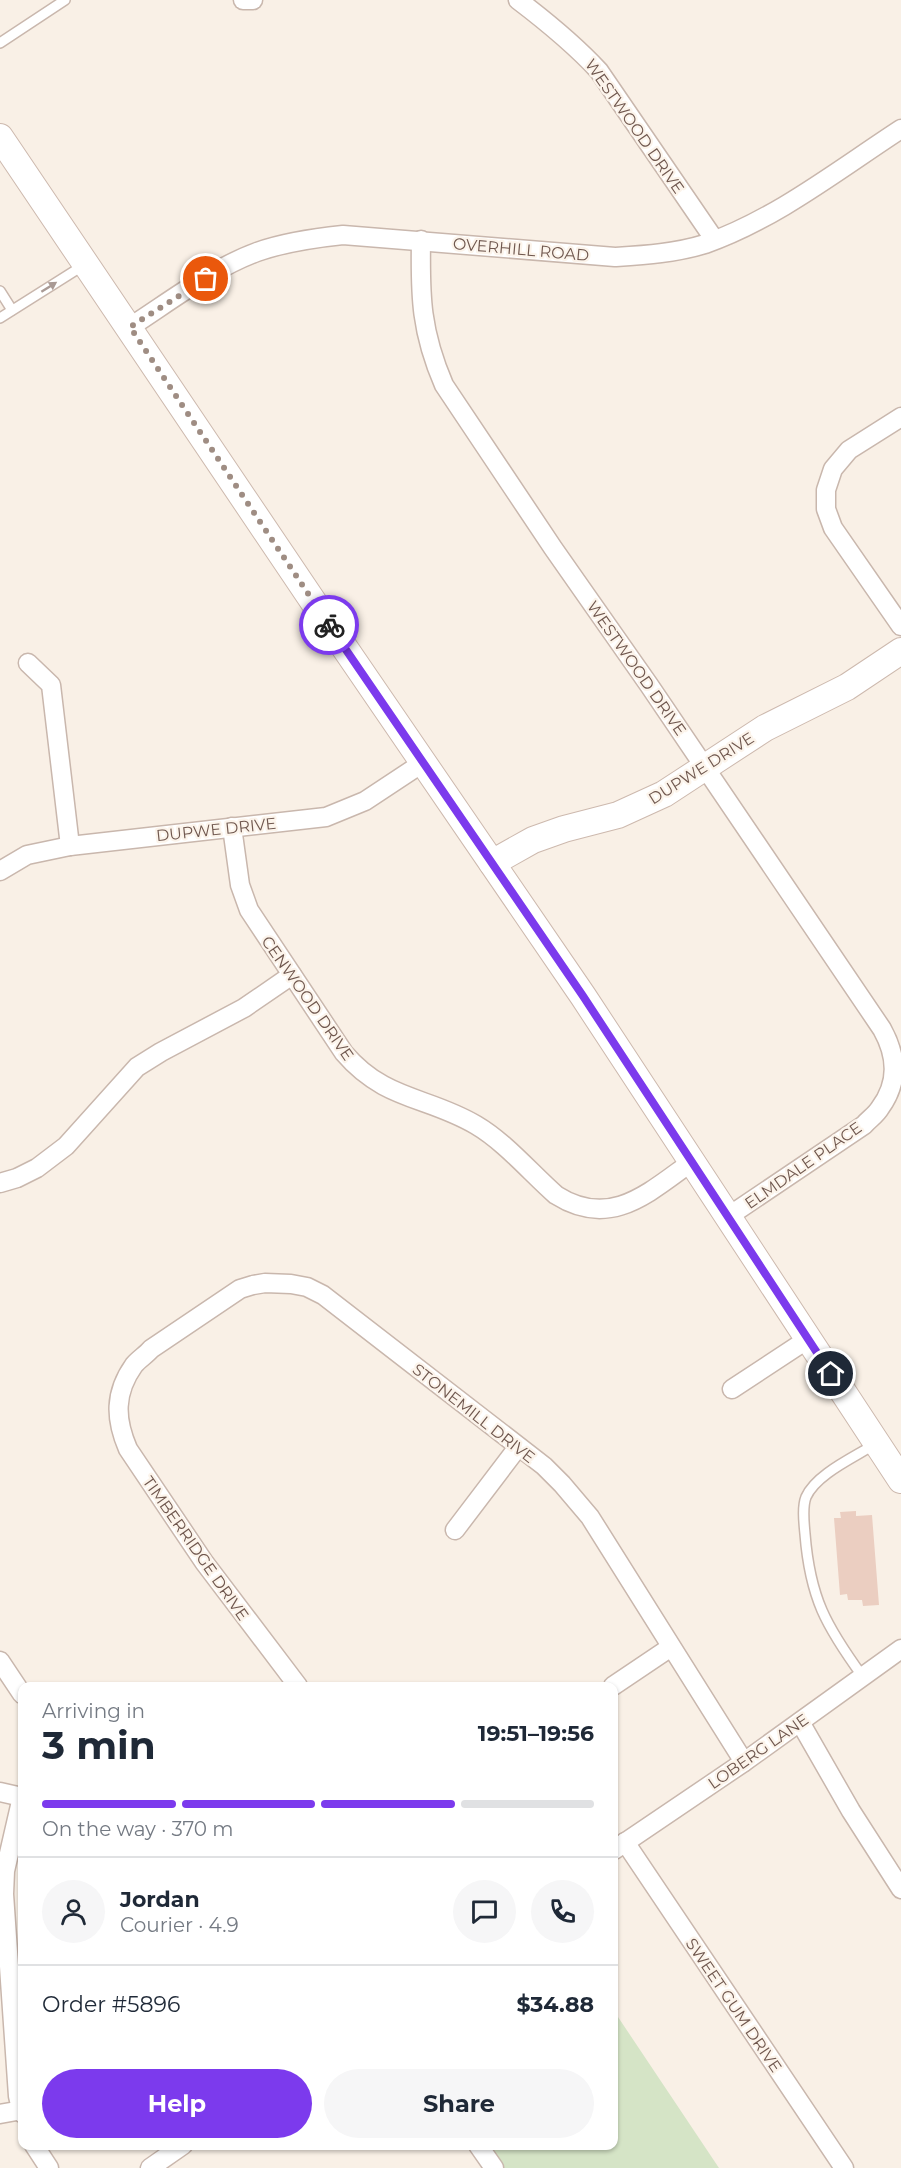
<!DOCTYPE html>
<html lang="en">
<head>
<meta charset="utf-8">
<style>
  body { margin:0; font-family:Montserrat,sans-serif; background:#f6f6f7; color:#1f2937; height:100vh; display:flex; flex-direction:column; font-size:22px; white-space:nowrap }
  * { box-sizing:border-box; margin:0 }
  p { font-size:20px; color:#747a83 }
  .icon { flex:none; width:33px; height:33px; fill:none; stroke:currentColor; stroke-width:2; stroke-linecap:round; stroke-linejoin:round }
  .map { position:relative; flex:1; overflow:hidden }
  .side { position:absolute; left:18px; top:1682px; width:600px; height:468px; display:flex; flex-direction:column; background:#fff; border-radius:12px; box-shadow:0 2px 4px #0004 }
  .side>* { flex:none }
  .pin { position:absolute; display:grid; place-items:center; width:51px; height:51px; color:#fff; margin:-26px; border:3px solid #fff; border-radius:50%; box-shadow:0 2px 6px #0007 }
  .courier { position:absolute; display:grid; place-items:center; width:60px; height:60px; margin:-30px; border:4px solid #7c3aed; border-radius:50%; background:#fff; color:#222; box-shadow:0 2px 8px #0007 }
  .headline em { font-style:normal; font-weight:700 }
  .headline div { display:flex; flex-direction:column-reverse }
  .headline { display:flex; align-items:center; justify-content:space-between; height:102px; padding:0 24px }
  h1 { font-size:39px; font-weight:700; line-height:45px }
  .bar { display:grid; grid-template-columns:repeat(4,1fr); gap:9px 6px; align-content:center; height:72px; padding:0 24px }
  .bar i { height:8px; border-radius:4px; background:#e0e1e3 }
  .bar .current { background:#7c3aed }
  .bar p { grid-column:span 4 }
  .line { display:flex; align-items:center; gap:15px; padding:0 24px; border-top:2px solid #e0e1e3 }
  .line div { flex:1 }
  .round { display:grid; place-items:center; flex:none; width:63px; height:63px; border-radius:32px; background:#f6f6f7 }
  .cta { display:flex; gap:12px; margin-top:auto; padding:12px 24px }
  .cta a { flex:1; height:69px; border-radius:36px; background:#7c3aed; color:#fff; font-size:24px; font-weight:700; line-height:69px; text-align:center }
  .cta a+a { background:#f6f6f7; color:#1f2937 }
  .map>svg:first-child { display:block }
  .green { fill:#d5e4c6 }
  .building { fill:#ebcec1 }
  .lines { fill:none; stroke-linecap:round; stroke-linejoin:round }
  .lane-casing { stroke:#c9b7ad; stroke-width:12 }
  .street-casing { stroke:#c9b7ad; stroke-width:21 }
  .secondary-casing { stroke:#cdb9ae; stroke-width:28 }
  .lane { stroke:#fff; stroke-width:9 }
  .street { stroke:#fff; stroke-width:18 }
  .secondary { stroke:#fff; stroke-width:26 }
  .oneway { fill:#a99a95 }
  .done { stroke:#9f8d83; stroke-width:6; stroke-dasharray:0 10.8 }
  .route { stroke:#7c3aed; stroke-width:8 }
  .labels { text-anchor:middle; stroke-width:4.5; stroke-linejoin:round; paint-order:stroke }
  .street-label { font-size:16px; fill:#6f574e; stroke:#fcf4eb }
</style>
</head>
<body>
<div class="map">
<svg width="901" height="2168" viewBox="0 0 901 2168">
  <rect width="100%" height="100%" fill="#f9f0e6"/>
  <!-- green -->
  <polygon class="green" points="614,2011 719,2168 502,2168 486,2145 614,2145"/>
  <!-- building -->
  <polygon class="building" points="856,1511 856,1516 872,1515 879,1605 863,1606 862,1600 848,1600 847,1594 840,1595 834,1518 841,1518 840,1512"/>
  <g class="lines">
    <!-- lane casing -->
    <g class="lane-casing">
      <g id="lane">
        <polyline points="0,43 65,0"/>
        <polyline points="0,291 12,310"/>
        <polyline points="0,318 84,265"/>
        <path d="M863,1677C826,1626 810,1598 805,1534C804,1523 802,1507 806,1497C816,1474 855,1457 875,1444"/>
      </g>
    </g>
    <!-- street casing -->
    <g class="street-casing">
      <g id="street">
        <polyline points="243,0 253,0"/>
        <path d="M518,0C547,22 574,44 599,71L714,239"/>
        <path d="M421,240C420,297 421,332 444,385L553,548L649,685L882,1029C897,1056 899,1082 880,1108C876,1115 869,1119 864,1125L729,1216"/>
        <path d="M130,327C169,302 213,268 257,252C285,242 314,238 343,235L615,257C645,255 676,253 705,244C776,219 838,170 901,129"/>
        <polyline points="901,417 849,450 833,469 826,490 826,509 833,528 901,626"/>
        <polyline points="28,663 51,685 70,846"/>
        <path d="M232,827L240,885L249,910L344,1053C385,1101 427,1096 476,1125C505,1142 531,1173 556,1195C611,1230 649,1192 693,1161"/>
        <polyline points="0,871 27,855 70,846 326,817 365,801 424,762"/>
        <polyline points="0,1183 17,1178 37,1168 66,1146 137,1067 161,1052 244,1008 292,975"/>
        <polyline points="732,1389 808,1339"/>
        <polyline points="455,1530 518,1447"/>
        <polyline points="0,1661 22,1694"/>
        <path d="M298,1686L204,1562L128,1449C115,1419 114,1393 134,1365C139,1359 146,1355 151,1349L240,1289L253,1285L265,1283L291,1284L307,1287L323,1295L544,1466L562,1484L590,1517L744,1762"/>
        <polyline points="613,1686 671,1647"/>
        <polyline points="800,1722 851,1811 901,1889"/>
        <polyline points="0,1792 22,1797"/>
        <polyline points="22,1797 5,1871 4,1894 18,2096 22,2113"/>
        <polyline points="625,1842 844,2168"/>
        <polyline points="614,1850 744,1762 901,1649"/>
        <polyline points="0,2114 22,2110"/>
        <polyline points="34,2145 49,2168"/>
        <polyline points="478,2145 494,2168"/>
        <polyline points="150,2168 183,2145"/>
      </g>
    </g>
    <!-- secondary casing -->
    <g class="secondary-casing">
      <g id="secondary">
        <polyline points="0,137 327,622 583,996 901,1480"/>
        <polyline points="492,863 533,840 564,829 618,815 664,794 765,728 847,687 901,651"/>
      </g>
    </g>
    <!-- lane -->
    <use href="#lane" class="lane"/>
    <!-- street -->
    <use href="#street" class="street"/>
    <!-- secondary -->
    <use href="#secondary" class="secondary"/>
  </g>
  <!-- one-way arrows -->
  <defs><path id="oneway-solid" d="M-6-.8H1V-3.2L6.5 0L1 3.2V.8H-6Z" transform="scale(1.5)"/></defs>
  <use class="oneway" href="#oneway-solid" transform="translate(49 287) rotate(-32)"/>
  <g class="lines">
    <!-- done -->
    <polyline class="done" points="206,279 130,327 329,625"/>
    <!-- route -->
    <polyline class="route" points="329,625 583,996 831,1374"/>
  </g>
  <g class="labels">
    <!-- street labels -->
    <g class="street-label">
      <text transform="translate(635 126) rotate(55)" y="6">WESTWOOD DRIVE</text>
      <text transform="translate(521 249) rotate(5)" y="6">OVERHILL ROAD</text>
      <text transform="translate(637 668) rotate(55)" y="6">WESTWOOD DRIVE</text>
      <text transform="translate(701 768) rotate(-32)" y="6">DUPWE DRIVE</text>
      <text transform="translate(216 829) rotate(-6)" y="6">DUPWE DRIVE</text>
      <text transform="translate(308 998) rotate(55)" y="6">CENWOOD DRIVE</text>
      <text transform="translate(803 1165) rotate(-35)" y="6">ELMDALE PLACE</text>
      <text transform="translate(474 1413) rotate(38)" y="6">STONEMILL DRIVE</text>
      <text transform="translate(196 1548) rotate(55)" y="6">TIMBERRIDGE DRIVE</text>
      <text transform="translate(758 1751) rotate(-35)" y="6">LOBERG LANE</text>
      <text transform="translate(734 2005) rotate(56)" y="6">SWEET GUM DRIVE</text>
    </g>
  </g>
</svg>
<div class="pin" style="left:206px;top:279px;background:#ea580c"><svg class="icon" aria-label="bag" viewBox="0 0 24 24"><path d="M5 8h14l-1 12H6zM9 8a3 3 0 0 1 6 0"/></svg></div>
<div class="pin" style="left:831px;top:1374px;background:#1f2937"><svg class="icon" aria-label="home" viewBox="0 0 24 24"><path d="M3 11l9-7 9 7M6 9v11h12V9"/></svg></div>
<div class="courier" style="left:329px;top:625px"><svg class="icon" aria-label="bike" viewBox="0 0 24 24"><circle cx="6" cy="16" r="4"/><circle cx="18" cy="16" r="4"/><path d="M6 16l4-8h5l3 8M10 8l3 8H6M13 5h3"/></svg></div>
<section class="side">
<div class="headline"><div><h1>3 min</h1><p>Arriving in</p></div><em>19:51–19:56</em></div>
<div class="bar"><i class="current"></i><i class="current"></i><i class="current"></i><i></i><p>On the way · 370 m</p></div>
<div class="line" style="height:108px"><a class="round"><svg class="icon" aria-label="person" viewBox="0 0 24 24"><circle cx="12" cy="8" r="4"/><path d="M4 21q1-7 8-7t8 7"/></svg></a><div><b>Jordan</b><p>Courier · 4.9</p></div><a class="round"><svg class="icon" aria-label="chat" viewBox="0 0 24 24"><path d="M4 5h16v11H9l-5 4z"/></svg></a><a class="round"><svg class="icon" aria-label="phone" viewBox="0 0 24 24"><path d="M5 4h4l2 5-3 2q2 4 5 5l2-3 5 2v4C11 20 4 13 5 4z"/></svg></a></div>
<div class="line" style="height:78px"><div>Order #5896</div><b>$34.88</b></div>
<div class="cta"><a>Help</a><a>Share</a></div>
</section>
</div>
</body>
</html>
